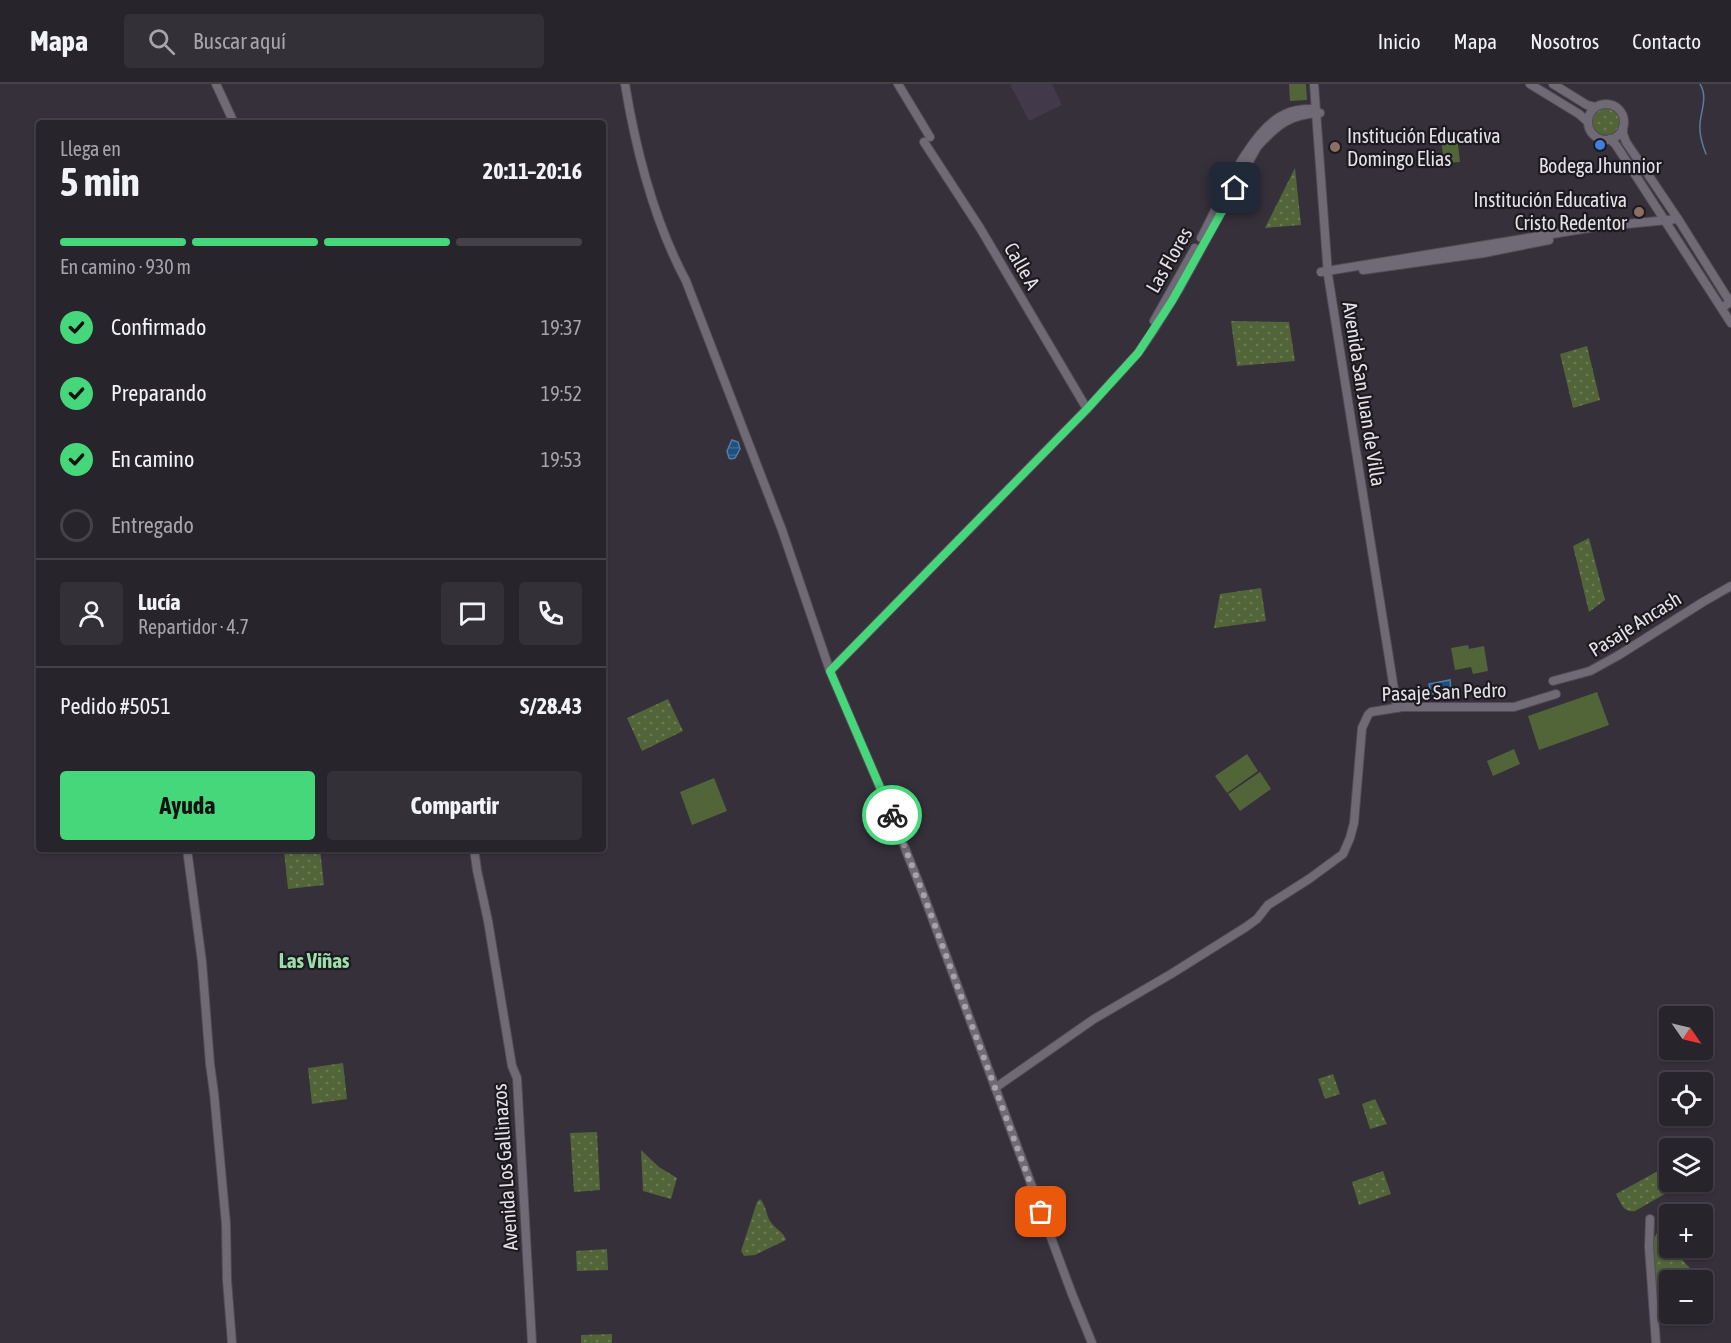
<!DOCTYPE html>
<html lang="es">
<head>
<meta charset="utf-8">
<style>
  body { margin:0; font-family:"Asap Condensed",sans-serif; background:#343038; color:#f1f3f6; height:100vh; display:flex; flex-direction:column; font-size:22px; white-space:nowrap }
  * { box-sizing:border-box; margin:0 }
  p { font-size:20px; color:#a5a4a9 }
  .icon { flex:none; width:33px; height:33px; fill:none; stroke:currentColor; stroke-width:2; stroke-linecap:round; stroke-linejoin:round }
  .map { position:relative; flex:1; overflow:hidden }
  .side { position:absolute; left:36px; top:36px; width:570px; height:732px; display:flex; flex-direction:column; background:#28242c; border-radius:6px; box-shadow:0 2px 4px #0004,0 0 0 2px #444148 }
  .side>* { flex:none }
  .needle { width:39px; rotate:124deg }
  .fabs { position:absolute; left:1659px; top:922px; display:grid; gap:12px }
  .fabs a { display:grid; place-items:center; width:54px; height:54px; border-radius:6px; background:#28242c; box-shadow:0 2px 4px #0004,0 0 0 2px #444148; font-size:30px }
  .pin { position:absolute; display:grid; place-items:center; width:51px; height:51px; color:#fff; margin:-26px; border-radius:12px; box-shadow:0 3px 9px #0006 }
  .courier { position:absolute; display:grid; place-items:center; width:60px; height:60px; margin:-30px; border:4px solid #45d77a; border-radius:50%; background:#fff; color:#222; box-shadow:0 2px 8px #0007 }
  .overview em { font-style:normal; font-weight:700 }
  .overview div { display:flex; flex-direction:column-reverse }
  .overview { display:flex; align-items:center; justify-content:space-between; height:102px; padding:0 24px }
  h1 { font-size:39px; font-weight:700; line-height:45px }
  .bar { display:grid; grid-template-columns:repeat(4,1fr); gap:9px 6px; align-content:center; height:72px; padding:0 24px }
  .bar i { height:8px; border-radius:4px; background:#444148 }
  .bar .current { background:#45d77a }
  .bar p { grid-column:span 4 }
  .line { display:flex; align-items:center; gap:15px; padding:0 24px; border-top:2px solid #444148 }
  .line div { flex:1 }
  .round { display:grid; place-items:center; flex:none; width:63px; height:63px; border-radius:6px; background:#343038 }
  ol { padding:0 24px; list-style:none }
  li { display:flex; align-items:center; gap:18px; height:66px }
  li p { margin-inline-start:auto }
  li .icon { padding:6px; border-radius:50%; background:#45d77a; color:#111; stroke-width:4 }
  li:last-child { color:#a5a4a9 }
  li i { width:33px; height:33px; border:3px solid #444148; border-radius:50% }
  .button { display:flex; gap:12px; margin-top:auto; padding:12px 24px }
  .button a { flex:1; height:69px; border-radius:6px; background:#45d77a; color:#111; font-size:24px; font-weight:700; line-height:69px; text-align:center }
  .button a+a { background:#343038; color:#f1f3f6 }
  header { display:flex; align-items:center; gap:36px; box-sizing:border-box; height:84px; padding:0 30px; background:#28242c; border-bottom:2px solid #444148 }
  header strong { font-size:28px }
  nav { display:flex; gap:33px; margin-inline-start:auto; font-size:21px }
  .search { width:420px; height:54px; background:#343038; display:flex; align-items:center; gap:15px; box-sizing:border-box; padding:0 21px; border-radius:6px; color:#a5a4a9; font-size:22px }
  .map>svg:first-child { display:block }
  .built { fill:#42394a }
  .park { fill:url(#park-dots) }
  .garden { fill:#526538 }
  .water { fill:url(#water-rules); stroke:#587ca0; stroke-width:1.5 }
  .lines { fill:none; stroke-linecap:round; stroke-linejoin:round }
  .stream { stroke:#587ca0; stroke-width:1.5 }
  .secondary-casing { stroke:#514c55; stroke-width:10 }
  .secondary { stroke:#706a77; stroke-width:8 }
  .done { stroke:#a8a3ab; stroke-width:6; stroke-dasharray:0 10.8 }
  .route { stroke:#45d77a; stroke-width:8 }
  .shop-dot { fill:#3f7fe0; stroke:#1c191f; stroke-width:2 }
  .education-dot { fill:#8d6e63; stroke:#1c191f; stroke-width:2 }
  .labels { text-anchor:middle; stroke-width:4.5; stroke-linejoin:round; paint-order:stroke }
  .poi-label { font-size:20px; fill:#e5e1e8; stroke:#1c191f; text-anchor:start }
  .street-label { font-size:20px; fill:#e5e1e8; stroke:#1c191f }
  .neighbourhood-label { font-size:21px; font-weight:bold; fill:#9adeaa; stroke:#1c191f }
</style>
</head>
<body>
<header>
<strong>Mapa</strong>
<div class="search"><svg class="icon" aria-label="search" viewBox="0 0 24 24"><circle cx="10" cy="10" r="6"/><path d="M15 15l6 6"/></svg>Buscar aquí</div>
<nav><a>Inicio</a><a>Mapa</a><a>Nosotros</a><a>Contacto</a></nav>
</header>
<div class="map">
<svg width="1731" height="1259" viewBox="0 0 1731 1259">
  <defs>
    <pattern id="park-dots" width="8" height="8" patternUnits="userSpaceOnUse" patternTransform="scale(1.5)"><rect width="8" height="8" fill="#526538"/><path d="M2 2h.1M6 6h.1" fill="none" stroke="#6b7b55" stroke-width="1.8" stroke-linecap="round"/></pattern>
    <pattern id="water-rules" width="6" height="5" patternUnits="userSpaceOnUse" patternTransform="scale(1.5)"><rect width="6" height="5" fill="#1c5081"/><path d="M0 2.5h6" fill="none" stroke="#3d6993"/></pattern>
  </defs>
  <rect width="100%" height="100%" fill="#36303b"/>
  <!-- built -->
  <polygon class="built" points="1010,0 1052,0 1062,21 1029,37"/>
  <!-- park -->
  <g class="park">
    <circle cx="1606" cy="37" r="14"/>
    <polygon points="1295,84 1301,141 1265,144"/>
    <polygon points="1231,237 1289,238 1295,277 1237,282"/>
    <polygon points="1587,262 1600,316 1573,324 1560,270"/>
    <polygon points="1589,454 1605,516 1589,528 1573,462"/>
    <polygon points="1261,504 1266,537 1214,544 1220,510"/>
    <polygon points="668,615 683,647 642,667 627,634"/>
    <polygon points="306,765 320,765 324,801 288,805 284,767"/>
    <polygon points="343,979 347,1015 312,1020 308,984"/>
    <polygon points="1333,990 1340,1010 1325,1015 1318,995"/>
    <polygon points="1375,1015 1387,1040 1370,1045 1362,1020"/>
    <polygon points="597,1048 600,1106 574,1108 570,1049"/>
    <polygon points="641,1066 659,1083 677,1094 671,1115 643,1107"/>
    <path d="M1669,1081L1670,1098L1684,1099L1635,1127C1623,1129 1621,1119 1616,1110Z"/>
    <polygon points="1383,1087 1391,1110 1359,1121 1352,1098"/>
    <path d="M760,1115C766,1121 766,1130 770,1137C775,1145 784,1148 786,1156L755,1171L744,1172L741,1167L757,1118Z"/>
    <polygon points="1657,1149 1702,1197 1670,1197 1669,1217 1657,1223 1653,1162 1654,1154"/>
    <polygon points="607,1165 608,1186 577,1187 576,1167"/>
    <polygon points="612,1250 612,1259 581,1259 581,1251"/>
  </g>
  <!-- garden -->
  <g class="garden">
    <polygon points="1289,0 1306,0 1307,16 1290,17"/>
    <polygon points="1457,52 1460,78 1444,79 1441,54"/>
    <polygon points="1468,561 1469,565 1484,562 1488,587 1473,590 1471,583 1455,586 1451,564"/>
    <polygon points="1597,608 1609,641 1539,666 1528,632"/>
    <polygon points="1514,665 1520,680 1493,692 1487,677"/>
    <polygon points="1247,670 1258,687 1227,709 1215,692"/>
    <polygon points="1260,688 1271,705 1240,727 1228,710"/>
    <polygon points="714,694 727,727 692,741 680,708"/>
  </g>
  <!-- water -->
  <g class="water">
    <polygon points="732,356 738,358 740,365 735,374 731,375 729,374 727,367"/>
    <polygon points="1450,596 1451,607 1431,610 1429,600"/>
  </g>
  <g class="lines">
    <!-- stream -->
    <path class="stream" d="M1700,0C1708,13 1701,26 1700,40C1699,50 1702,60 1706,70"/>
    <!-- secondary casing -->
    <g class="secondary-casing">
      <g id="secondary">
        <polyline points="216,0 234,39"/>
        <path d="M625,0C636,67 654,137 686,197L782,446L830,587L891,729L924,812L1072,1210L1092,1259"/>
        <polyline points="898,0 930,53"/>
        <polyline points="1314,0 1328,191 1397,624"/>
        <polyline points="1530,0 1579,30 1588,38"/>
        <polyline points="1553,0 1587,21 1595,23"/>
        <circle cx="1606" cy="38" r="18"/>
        <polyline points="1623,43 1623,50 1626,58 1678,135 1730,218 1722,224"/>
        <polyline points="1610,55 1616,61 1731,239"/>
        <polyline points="924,58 980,144 1087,325"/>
        <path d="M1201,154C1220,119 1249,46 1285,30C1293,26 1303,25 1312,25"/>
        <polyline points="1363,186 1484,169 1549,156"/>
        <polyline points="1321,188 1595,143 1678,135"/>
        <polyline points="1154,237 1195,164"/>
        <path d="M830,587L1087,325L1138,269L1153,247L1179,205L1257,63C1277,41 1290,30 1320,29"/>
        <polyline points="1553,597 1590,587 1619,571 1703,518 1731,502"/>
        <polyline points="187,765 202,878 210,980 214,1009 226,1140 227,1196 232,1259"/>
        <polyline points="474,765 477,786 488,837 512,982 517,994 532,1259"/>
        <polyline points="995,1004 1094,935 1171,890 1246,843 1257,835 1268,821 1309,795 1343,770 1350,754 1354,739 1362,644 1368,631 1371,628 1402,623 1514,623 1556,610"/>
        <polyline points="1650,1135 1649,1163 1656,1259"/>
      </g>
    </g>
    <!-- secondary -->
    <use href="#secondary" class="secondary"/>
  </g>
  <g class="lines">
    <!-- done -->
    <polyline class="done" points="892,731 924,812 1041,1128"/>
    <!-- route -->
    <polyline class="route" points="892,731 830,587 1087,325 1138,269 1172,217 1235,104"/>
  </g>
  <!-- markers -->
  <circle class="shop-dot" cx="1600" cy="61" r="6"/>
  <g class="education-dot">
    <circle cx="1335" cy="63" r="6"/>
    <circle cx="1639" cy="128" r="6"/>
  </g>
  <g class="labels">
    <!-- poi labels -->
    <g class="poi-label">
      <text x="1347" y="59">Institución Educativa<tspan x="1347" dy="23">Domingo Elias</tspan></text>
      <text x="1600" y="89" text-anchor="middle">Bodega Jhunnior</text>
      <text x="1627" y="123" text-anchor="end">Institución Educativa<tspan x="1627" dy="23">Cristo Redentor</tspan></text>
    </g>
    <!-- street labels -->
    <g class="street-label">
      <text transform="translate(1169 176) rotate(-60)" y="7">Las Flores</text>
      <text transform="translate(1022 182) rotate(60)" y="7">Calle A</text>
      <text transform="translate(1364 310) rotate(81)" y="7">Avenida San Juan de Villa</text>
      <text transform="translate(1635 540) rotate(-32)" y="7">Pasaje Ancash</text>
      <text transform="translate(1444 608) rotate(-2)" y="7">Pasaje San Pedro</text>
      <text transform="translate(505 1083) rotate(-94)" y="7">Avenida Los Gallinazos</text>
    </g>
    <!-- neighbourhood labels -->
    <g class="neighbourhood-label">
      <text x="314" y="884">Las Viñas</text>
    </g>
  </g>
</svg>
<div class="fabs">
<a><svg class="needle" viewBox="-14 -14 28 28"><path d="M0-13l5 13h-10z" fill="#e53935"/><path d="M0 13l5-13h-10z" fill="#a5a4a9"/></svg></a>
<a><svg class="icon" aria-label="locate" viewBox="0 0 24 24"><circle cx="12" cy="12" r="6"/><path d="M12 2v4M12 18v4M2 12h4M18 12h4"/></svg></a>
<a><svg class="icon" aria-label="layers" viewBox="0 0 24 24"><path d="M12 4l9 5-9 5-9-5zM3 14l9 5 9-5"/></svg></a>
<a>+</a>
<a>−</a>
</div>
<div class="pin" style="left:1041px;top:1128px;background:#ea580c"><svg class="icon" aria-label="bag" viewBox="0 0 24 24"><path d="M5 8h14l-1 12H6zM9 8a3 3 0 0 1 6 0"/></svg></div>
<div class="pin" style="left:1235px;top:104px;background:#1f2937"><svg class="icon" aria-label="home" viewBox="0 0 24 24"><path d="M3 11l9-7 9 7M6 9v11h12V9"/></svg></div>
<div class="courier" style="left:892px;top:731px"><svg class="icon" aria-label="bike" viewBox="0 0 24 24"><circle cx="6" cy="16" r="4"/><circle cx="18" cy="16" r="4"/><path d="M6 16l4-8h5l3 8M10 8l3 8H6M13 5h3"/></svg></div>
<section class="side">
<div class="overview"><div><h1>5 min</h1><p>Llega en</p></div><em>20:11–20:16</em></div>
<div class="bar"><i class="current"></i><i class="current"></i><i class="current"></i><i></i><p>En camino · 930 m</p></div>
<ol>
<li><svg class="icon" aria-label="check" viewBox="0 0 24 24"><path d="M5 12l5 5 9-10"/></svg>Confirmado<p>19:37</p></li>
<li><svg class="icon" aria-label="check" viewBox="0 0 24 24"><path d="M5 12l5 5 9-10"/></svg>Preparando<p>19:52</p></li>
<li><svg class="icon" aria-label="check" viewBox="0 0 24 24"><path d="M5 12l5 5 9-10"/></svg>En camino<p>19:53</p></li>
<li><i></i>Entregado</li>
</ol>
<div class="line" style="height:108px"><a class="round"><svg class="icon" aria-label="person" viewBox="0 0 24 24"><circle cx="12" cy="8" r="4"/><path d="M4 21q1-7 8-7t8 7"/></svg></a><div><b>Lucía</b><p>Repartidor · 4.7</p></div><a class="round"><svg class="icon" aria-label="chat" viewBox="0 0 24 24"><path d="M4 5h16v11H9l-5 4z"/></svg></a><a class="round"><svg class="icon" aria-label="phone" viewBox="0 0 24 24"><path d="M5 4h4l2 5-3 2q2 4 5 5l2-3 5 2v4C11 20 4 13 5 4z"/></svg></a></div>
<div class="line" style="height:78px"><div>Pedido #5051</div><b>S/28.43</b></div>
<div class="button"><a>Ayuda</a><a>Compartir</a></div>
</section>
</div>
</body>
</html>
